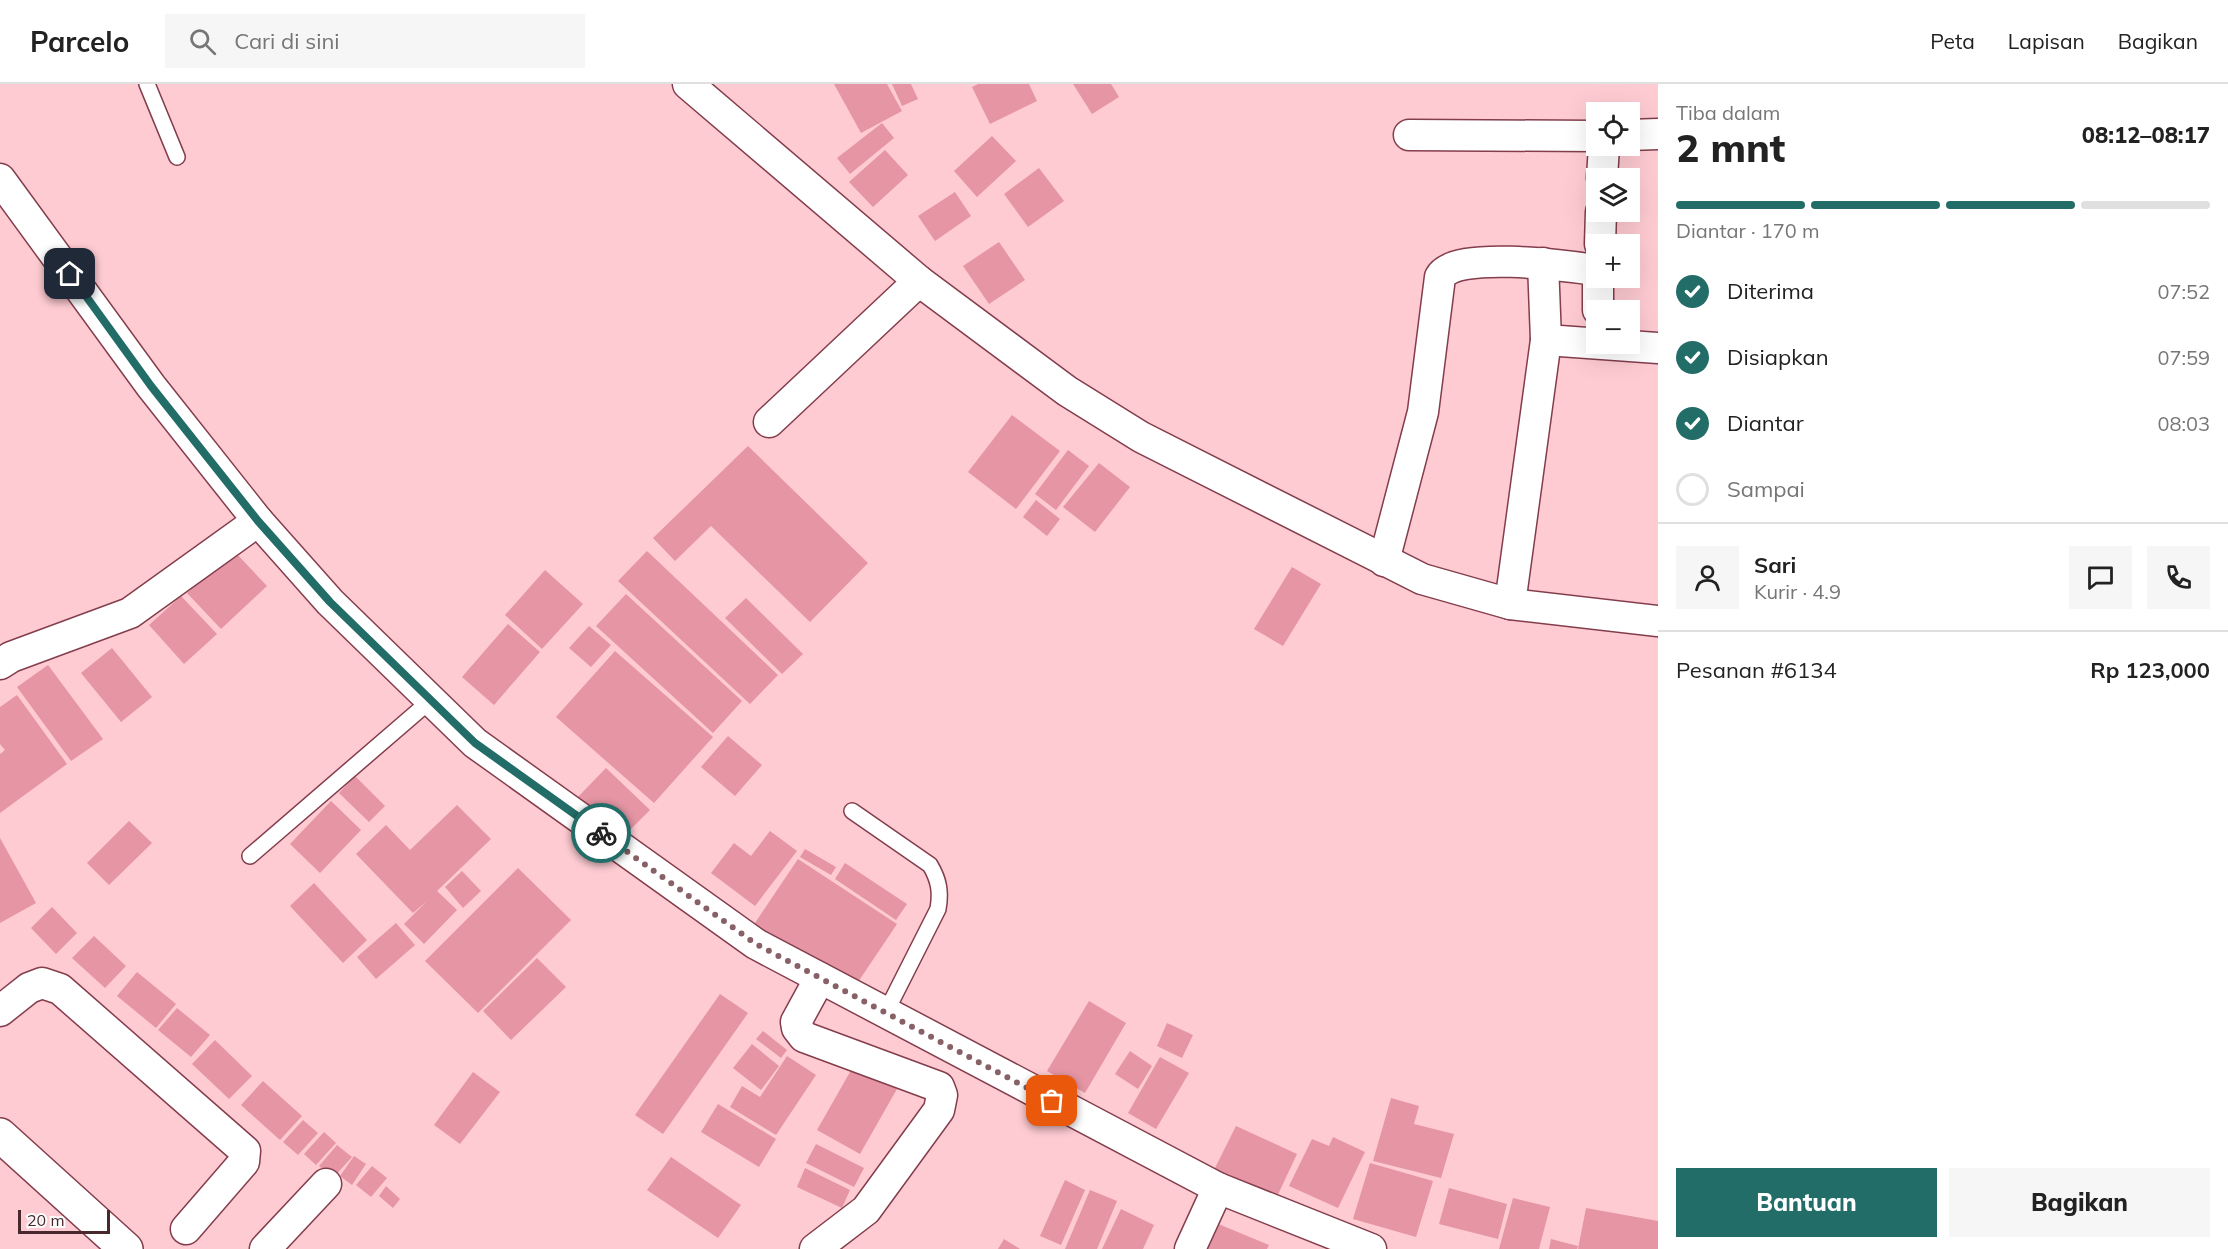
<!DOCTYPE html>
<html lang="id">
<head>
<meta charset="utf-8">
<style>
  body { margin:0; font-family:Mulish,sans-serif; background:#f6f6f6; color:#222; height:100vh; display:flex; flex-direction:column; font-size:22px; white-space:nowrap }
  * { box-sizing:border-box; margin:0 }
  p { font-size:20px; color:#767676 }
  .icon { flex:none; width:33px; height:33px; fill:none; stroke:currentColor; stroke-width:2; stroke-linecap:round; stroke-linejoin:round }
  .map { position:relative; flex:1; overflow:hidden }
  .side { display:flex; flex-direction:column; background:#fff; width:570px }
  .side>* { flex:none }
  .controls { position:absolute; left:1586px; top:18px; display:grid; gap:12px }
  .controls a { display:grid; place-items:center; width:54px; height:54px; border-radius:0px; background:#fff; box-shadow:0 6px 24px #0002; font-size:30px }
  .scale { position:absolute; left:18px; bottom:15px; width:92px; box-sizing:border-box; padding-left:6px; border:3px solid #48282d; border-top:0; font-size:16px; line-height:21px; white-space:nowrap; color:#48282d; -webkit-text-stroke:4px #fbfbfb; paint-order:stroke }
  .pin { position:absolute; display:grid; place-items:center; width:51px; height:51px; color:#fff; margin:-26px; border-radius:12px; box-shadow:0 3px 9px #0006 }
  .courier { position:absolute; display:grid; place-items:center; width:60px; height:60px; margin:-30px; border:4px solid #236d68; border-radius:50%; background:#fff; color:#222; box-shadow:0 2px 8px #0007 }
  .summary em { font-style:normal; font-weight:800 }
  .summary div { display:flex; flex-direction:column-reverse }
  .summary { display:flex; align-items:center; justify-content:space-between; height:102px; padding:0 18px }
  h1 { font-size:39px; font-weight:800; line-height:45px }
  .bar { display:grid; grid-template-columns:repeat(4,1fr); gap:9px 6px; align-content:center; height:72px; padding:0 18px }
  .bar i { height:8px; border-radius:4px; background:#e0e0e0 }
  .bar .active { background:#236d68 }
  .bar p { grid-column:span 4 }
  .line { display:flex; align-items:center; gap:15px; padding:0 18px; border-top:2px solid #e0e0e0 }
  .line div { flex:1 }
  .round { display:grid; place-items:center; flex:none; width:63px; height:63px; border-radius:0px; background:#f6f6f6 }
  ol { padding:0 18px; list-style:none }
  li { display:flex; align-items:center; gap:18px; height:66px }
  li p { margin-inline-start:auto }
  li .icon { padding:6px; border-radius:50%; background:#236d68; color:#fff; stroke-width:4 }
  li:last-child { color:#767676 }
  li i { width:33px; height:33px; border:3px solid #e0e0e0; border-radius:50% }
  .cta { display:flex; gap:12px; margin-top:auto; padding:12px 18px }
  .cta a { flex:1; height:69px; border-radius:0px; background:#236d68; color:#fff; font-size:24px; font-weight:800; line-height:69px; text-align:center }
  .cta a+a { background:#f6f6f6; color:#222 }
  header { display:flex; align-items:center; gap:36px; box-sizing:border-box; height:84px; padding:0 30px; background:#fff; border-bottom:2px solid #e0e0e0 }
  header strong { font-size:28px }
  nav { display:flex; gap:33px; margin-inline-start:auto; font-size:21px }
  .search { width:420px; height:54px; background:#f6f6f6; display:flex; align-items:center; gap:15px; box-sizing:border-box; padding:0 21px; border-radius:0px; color:#767676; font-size:22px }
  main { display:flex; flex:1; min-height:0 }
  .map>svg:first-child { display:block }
  .building { fill:#e595a3 }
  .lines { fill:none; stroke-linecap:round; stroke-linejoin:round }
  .lane-casing { stroke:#833d4c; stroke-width:18 }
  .street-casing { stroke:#833d4c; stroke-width:33 }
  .secondary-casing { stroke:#833d4c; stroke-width:36 }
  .lane { stroke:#fff; stroke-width:15 }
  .street { stroke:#fff; stroke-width:30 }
  .secondary { stroke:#fff; stroke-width:33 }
  .done { stroke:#886167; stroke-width:6; stroke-dasharray:0 10.8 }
  .route { stroke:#236d68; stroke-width:8 }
</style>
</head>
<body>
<header>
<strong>Parcelo</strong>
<div class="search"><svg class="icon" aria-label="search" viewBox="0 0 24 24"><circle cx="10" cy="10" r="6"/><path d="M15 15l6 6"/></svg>Cari di sini</div>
<nav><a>Peta</a><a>Lapisan</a><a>Bagikan</a></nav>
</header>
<main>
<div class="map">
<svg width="1658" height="1165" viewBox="0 0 1658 1165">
  <rect width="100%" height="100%" fill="#fecbd2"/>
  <!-- building -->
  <g class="building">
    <polygon points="834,0 887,0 902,27 861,49"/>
    <polygon points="892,0 911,0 918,15 902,22"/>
    <polygon points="978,0 1029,0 1037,17 990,40 972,3"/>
    <polygon points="1073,0 1111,0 1119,13 1092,30"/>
    <polygon points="882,39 894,54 850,90 837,74"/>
    <polygon points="992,52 1016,77 977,113 954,87"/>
    <polygon points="885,66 908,91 873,123 849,98"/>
    <polygon points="1039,84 1064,117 1028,143 1004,110"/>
    <polygon points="955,108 971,132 935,157 918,132"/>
    <polygon points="999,158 1025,196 989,220 963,182"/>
    <polygon points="1012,331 1060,367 1016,425 968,388"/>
    <polygon points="748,362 868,479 810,538 711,442 675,477 653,454"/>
    <polygon points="1068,366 1089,382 1056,426 1035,410"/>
    <polygon points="1099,379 1130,403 1095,448 1063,423"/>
    <polygon points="1036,416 1060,435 1047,452 1023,433"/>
    <polygon points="234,467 267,502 221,545 187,509"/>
    <polygon points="647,467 778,591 750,620 618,497"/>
    <polygon points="1292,483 1321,500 1283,562 1254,545"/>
    <polygon points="545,486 583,520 542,565 505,531"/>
    <polygon points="626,510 742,617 713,649 596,542"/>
    <polygon points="181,512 217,550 184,580 149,541"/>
    <polygon points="746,514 803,570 782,590 725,534"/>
    <polygon points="508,540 540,568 494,621 462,593"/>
    <polygon points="589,542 611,561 591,583 569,564"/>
    <polygon points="112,564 152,613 121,638 81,589"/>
    <polygon points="615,567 713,653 654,719 556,633"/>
    <polygon points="48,581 103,655 71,677 17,603"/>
    <polygon points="17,611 67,680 0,729 0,670 5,666 0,660 0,623"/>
    <polygon points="728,652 762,681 735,712 701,683"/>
    <polygon points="606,684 650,726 618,758 575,716"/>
    <polygon points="355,692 385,722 369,738 339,709"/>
    <polygon points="331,717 361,746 320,789 290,760"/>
    <polygon points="457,721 491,755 437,807 457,826 424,860 404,840 427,817 413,829 356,770 386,741 410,766"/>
    <polygon points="129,737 152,759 109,801 87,779"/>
    <polygon points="770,747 797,767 755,822 711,789 734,759 751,772"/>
    <polygon points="0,754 36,819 0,839"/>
    <polygon points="805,765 836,783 831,791 800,773"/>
    <polygon points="798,775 897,840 852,907 753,842"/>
    <polygon points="845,779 907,820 896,836 835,795"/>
    <polygon points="518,784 571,836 478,929 425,877"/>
    <polygon points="462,787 481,807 463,824 445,803"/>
    <polygon points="314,799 367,856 343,879 290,822"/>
    <polygon points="52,823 77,849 56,870 31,844"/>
    <polygon points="396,839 415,861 376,895 357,873"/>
    <polygon points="94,852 126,882 105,904 72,874"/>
    <polygon points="537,874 566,903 511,956 483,927"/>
    <polygon points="137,888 176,920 156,944 117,912"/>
    <polygon points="720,910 748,929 663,1050 635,1031"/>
    <polygon points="1089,917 1126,939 1085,1009 1047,987"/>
    <polygon points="177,924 210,951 191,973 158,946"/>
    <polygon points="1167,939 1193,951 1182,974 1157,962"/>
    <polygon points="763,947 787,966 781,974 756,955"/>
    <polygon points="215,956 252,992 229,1015 192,980"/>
    <polygon points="752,960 779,982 761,1006 733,984"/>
    <polygon points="1130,967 1152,982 1138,1005 1115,990"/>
    <polygon points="787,972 816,991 776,1051 730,1023 742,1002 760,1013"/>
    <polygon points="1160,973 1189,989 1156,1045 1128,1029"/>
    <polygon points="854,981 897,1005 860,1070 817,1046"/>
    <polygon points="473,988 500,1008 460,1060 434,1041"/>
    <polygon points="263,997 302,1032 280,1056 241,1021"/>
    <polygon points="1391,1014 1419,1022 1414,1040 1454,1050 1441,1094 1373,1077"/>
    <polygon points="718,1020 776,1055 759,1083 701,1048"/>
    <polygon points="303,1036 318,1049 298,1071 283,1058"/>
    <polygon points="1236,1042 1297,1070 1274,1119 1212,1090"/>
    <polygon points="324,1048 336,1059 316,1081 304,1070"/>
    <polygon points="1333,1053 1365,1068 1338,1124 1289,1102 1312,1055 1329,1062"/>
    <polygon points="816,1060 864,1084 854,1103 806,1079"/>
    <polygon points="337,1061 352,1073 333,1094 319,1082"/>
    <polygon points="354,1072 366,1080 352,1101 340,1092"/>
    <polygon points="671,1073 741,1121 718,1154 647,1106"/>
    <polygon points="1370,1079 1433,1097 1416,1153 1353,1135"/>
    <polygon points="372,1082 387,1094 371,1113 356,1101"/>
    <polygon points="805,1084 850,1106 842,1124 797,1103"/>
    <polygon points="1065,1096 1085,1106 1061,1161 1040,1152"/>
    <polygon points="386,1102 400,1115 393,1124 379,1112"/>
    <polygon points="1449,1104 1507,1120 1498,1155 1439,1140"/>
    <polygon points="1090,1106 1117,1117 1097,1165 1065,1165"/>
    <polygon points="1513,1114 1550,1123 1539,1165 1499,1165"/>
    <polygon points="1586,1124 1658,1137 1658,1165 1578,1165"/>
    <polygon points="1121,1125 1154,1141 1143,1165 1102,1165"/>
    <polygon points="1216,1139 1269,1161 1267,1165 1205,1165"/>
    <polygon points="1004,1155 1020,1165 998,1165"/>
    <polygon points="1551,1155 1578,1162 1577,1165 1549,1165"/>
  </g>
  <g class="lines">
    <!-- lane casing -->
    <g class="lane-casing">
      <g id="lane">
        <polyline points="147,0 177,73"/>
        <path d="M852,727L930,781C939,796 941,808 938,825L885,930"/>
        <polyline points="250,772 431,616"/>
      </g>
    </g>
    <!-- street casing -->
    <g class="street-casing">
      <g id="street">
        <polyline points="688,0 919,197 1067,307 1141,353 1422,495 1510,520 1658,537"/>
        <polyline points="1409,51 1596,52"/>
        <polyline points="1629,51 1658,50"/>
        <polyline points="1602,94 1604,62"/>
        <polyline points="0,95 151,302 258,437 330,518 475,659 756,860 1218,1104 1371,1165"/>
        <polyline points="1600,160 1601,128"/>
        <polyline points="1598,226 1598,194"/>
        <polyline points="1546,256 1658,264"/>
        <polyline points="769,338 919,197"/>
        <path d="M1384,477L1423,328L1440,193C1455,166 1567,182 1596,186"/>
        <polyline points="1510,520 1546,256 1543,179"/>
        <polyline points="0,580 11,573 130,529 258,437"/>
        <polyline points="0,927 29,904 42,899 60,905 245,1067 244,1078 186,1145"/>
        <polyline points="265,1165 326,1100"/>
        <polyline points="815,1165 866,1126 939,1026 942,1011 939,1003 804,953 797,944 796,938 820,894"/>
        <polyline points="1190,1165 1218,1104"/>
      </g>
    </g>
    <!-- secondary casing -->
    <g class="secondary-casing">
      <polyline id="secondary" points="0,1051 126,1165"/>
    </g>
    <!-- lane -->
    <use href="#lane" class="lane"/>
    <!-- street -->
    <use href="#street" class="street"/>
    <!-- secondary -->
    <use href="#secondary" class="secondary"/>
  </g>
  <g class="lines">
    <!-- done -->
    <polyline class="done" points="601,749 756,860 1052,1017"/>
    <!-- route -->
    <polyline class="route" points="70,190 151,302 258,437 330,518 475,659 601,749"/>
  </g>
</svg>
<div class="controls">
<a><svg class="icon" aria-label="locate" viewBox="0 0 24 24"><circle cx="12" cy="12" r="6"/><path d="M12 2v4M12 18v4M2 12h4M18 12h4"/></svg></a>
<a><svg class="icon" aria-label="layers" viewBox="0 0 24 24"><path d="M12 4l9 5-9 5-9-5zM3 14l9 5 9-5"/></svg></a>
<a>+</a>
<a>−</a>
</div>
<div class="scale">20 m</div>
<div class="pin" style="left:1052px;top:1017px;background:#ea580c"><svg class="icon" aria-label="bag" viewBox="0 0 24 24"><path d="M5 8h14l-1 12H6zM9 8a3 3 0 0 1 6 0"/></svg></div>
<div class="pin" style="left:70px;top:190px;background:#1f2937"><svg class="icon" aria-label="home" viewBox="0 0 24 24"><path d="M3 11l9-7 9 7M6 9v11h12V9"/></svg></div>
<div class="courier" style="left:601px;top:749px"><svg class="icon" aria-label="bike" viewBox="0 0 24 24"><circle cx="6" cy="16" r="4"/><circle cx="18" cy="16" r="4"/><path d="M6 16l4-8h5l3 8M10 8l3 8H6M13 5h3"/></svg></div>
</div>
<section class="side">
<div class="summary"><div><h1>2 mnt</h1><p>Tiba dalam</p></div><em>08:12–08:17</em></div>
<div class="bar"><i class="active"></i><i class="active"></i><i class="active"></i><i></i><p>Diantar · 170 m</p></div>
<ol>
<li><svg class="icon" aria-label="check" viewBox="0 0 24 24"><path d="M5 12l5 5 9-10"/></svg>Diterima<p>07:52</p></li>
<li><svg class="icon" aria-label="check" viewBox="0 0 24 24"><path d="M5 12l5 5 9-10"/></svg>Disiapkan<p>07:59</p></li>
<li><svg class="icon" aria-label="check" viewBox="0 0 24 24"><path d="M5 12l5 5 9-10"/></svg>Diantar<p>08:03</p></li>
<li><i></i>Sampai</li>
</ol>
<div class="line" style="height:108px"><a class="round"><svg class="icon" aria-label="person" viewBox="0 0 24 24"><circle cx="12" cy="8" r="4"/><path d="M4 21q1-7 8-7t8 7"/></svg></a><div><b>Sari</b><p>Kurir · 4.9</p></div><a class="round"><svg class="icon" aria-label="chat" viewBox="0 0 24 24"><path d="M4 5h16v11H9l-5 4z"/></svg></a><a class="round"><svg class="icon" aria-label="phone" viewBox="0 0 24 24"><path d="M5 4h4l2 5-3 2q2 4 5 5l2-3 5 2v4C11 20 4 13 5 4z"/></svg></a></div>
<div class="line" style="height:78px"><div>Pesanan #6134</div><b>Rp 123,000</b></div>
<div class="cta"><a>Bantuan</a><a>Bagikan</a></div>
</section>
</main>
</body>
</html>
